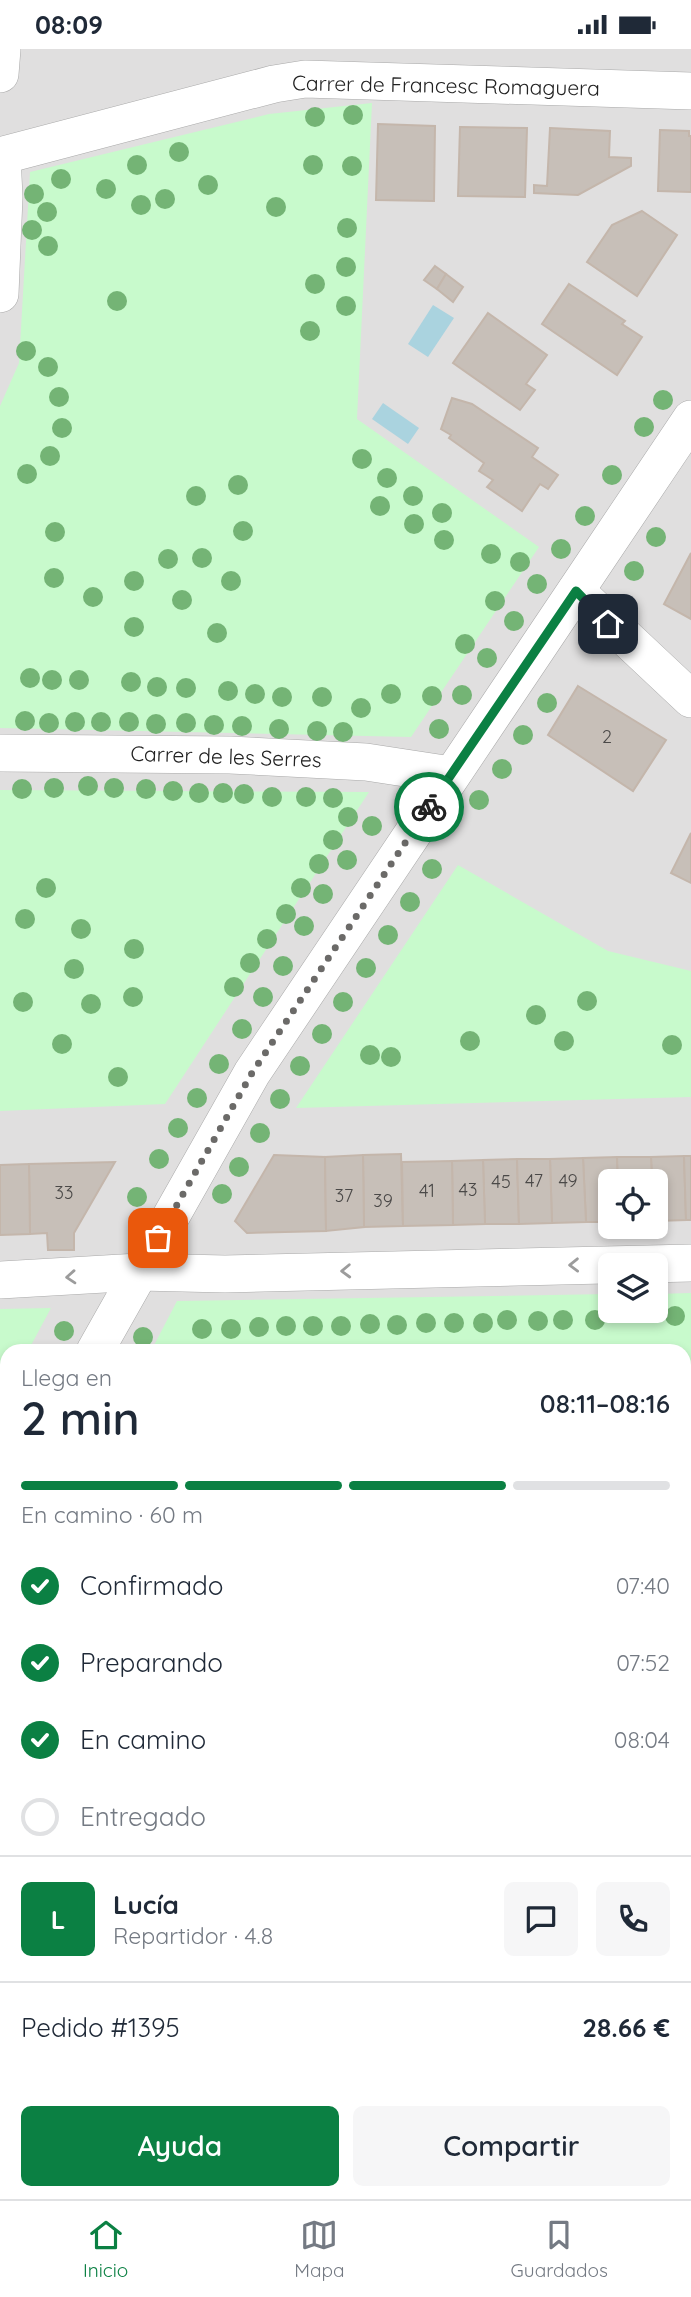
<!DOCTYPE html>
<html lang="es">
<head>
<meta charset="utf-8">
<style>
  body { margin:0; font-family:Quicksand,sans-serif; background:#f6f6f7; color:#1f2937; height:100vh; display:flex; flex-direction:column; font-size:26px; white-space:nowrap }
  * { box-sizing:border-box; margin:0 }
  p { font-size:23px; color:#747a83 }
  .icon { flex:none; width:38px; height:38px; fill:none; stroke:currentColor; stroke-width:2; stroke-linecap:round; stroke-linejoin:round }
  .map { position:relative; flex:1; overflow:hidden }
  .drawer { position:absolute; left:0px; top:1295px; width:691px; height:856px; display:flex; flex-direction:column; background:#fff; border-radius:21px 21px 0 0; box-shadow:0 4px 10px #0003 }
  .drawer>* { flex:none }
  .fabs { position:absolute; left:598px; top:1120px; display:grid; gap:14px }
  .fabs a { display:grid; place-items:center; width:70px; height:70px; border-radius:10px; background:#fff; box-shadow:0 4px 10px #0003; font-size:35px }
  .pin { position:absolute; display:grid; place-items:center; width:60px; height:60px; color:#fff; margin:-30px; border-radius:14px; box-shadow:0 4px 10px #0006 }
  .courier { position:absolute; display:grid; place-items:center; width:70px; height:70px; margin:-35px; border:5px solid #0b8043; border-radius:50%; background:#fff; color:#222; box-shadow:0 2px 9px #0007 }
  .overview em { font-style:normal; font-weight:600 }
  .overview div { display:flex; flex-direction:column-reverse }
  .overview { display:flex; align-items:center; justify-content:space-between; height:119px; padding:0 21px }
  h1 { font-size:46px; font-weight:600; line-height:52px }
  .bar { display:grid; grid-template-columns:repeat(4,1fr); gap:10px 7px; align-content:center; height:84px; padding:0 21px }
  .bar i { height:9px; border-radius:5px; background:#e0e1e3 }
  .bar .active { background:#0b8043 }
  .bar p { grid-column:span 4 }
  .line { display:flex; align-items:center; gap:18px; padding:0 21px; border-top:2px solid #e0e1e3 }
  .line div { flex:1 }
  .round { display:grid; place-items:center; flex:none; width:74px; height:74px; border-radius:10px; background:#f6f6f7 }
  ol { padding:0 21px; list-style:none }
  li { display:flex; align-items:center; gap:21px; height:77px }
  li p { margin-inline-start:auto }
  li .icon { padding:7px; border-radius:50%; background:#0b8043; color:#fff; stroke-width:4 }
  li:last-child { color:#747a83 }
  li i { width:38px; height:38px; border:4px solid #e0e1e3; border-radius:50% }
  .primary-button { display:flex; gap:14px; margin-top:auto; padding:14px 21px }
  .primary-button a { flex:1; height:80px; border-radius:10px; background:#0b8043; color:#fff; font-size:28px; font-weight:600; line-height:80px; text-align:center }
  .primary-button a+a { background:#f6f6f7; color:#1f2937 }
  .status { display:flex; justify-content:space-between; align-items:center; height:49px; padding:0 35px; background:#fff; direction:ltr }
  .status svg { height:19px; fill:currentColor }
  .tab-bar { display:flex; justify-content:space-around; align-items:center; height:98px; border-top:2px solid #e0e1e3; background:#fff; font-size:19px; color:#747a83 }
  .tab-bar a { display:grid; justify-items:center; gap:4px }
  .tab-bar .active { color:#0b8043 }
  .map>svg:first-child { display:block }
  .residential { fill:#e0dfdf; fill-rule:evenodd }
  .forest { fill:#add19e }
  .park { fill:#c8facc }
  .water { fill:#aad3df }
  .building { fill:#c7bfb8; stroke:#c4b6ab; stroke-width:2 }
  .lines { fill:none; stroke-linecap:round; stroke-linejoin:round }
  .minor-casing { stroke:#a9a9a9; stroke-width:38 }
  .minor { stroke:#fff; stroke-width:37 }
  .tree { fill:#74b475 }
  .oneway { stroke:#9c9c9c }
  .done { stroke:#6b6a68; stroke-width:7; stroke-dasharray:0 12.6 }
  .route { stroke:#0b8043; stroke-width:9 }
  .labels { text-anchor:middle; stroke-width:5; stroke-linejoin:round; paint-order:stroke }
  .number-label { font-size:18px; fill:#4b4948 }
  .street-label { font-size:21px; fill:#222; stroke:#fff }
</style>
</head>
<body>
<div class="status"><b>08:09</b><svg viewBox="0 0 49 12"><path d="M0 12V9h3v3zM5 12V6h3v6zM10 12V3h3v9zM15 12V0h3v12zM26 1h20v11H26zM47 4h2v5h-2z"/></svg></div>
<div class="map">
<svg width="691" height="2150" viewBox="0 0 691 2150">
  <rect width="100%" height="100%" fill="#f2efe9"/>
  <!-- residential -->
  <path class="residential" d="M0,0H691V2150H0ZM611,1132H656V1178H611ZM611,1216H656V1262H611ZM7,1302H684V2144H7Z"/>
  <!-- forest -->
  <polygon class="forest" points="0,2032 7,2037 7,2144 684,2144 684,2095 691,2098 691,2150 0,2150"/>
  <!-- park -->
  <g class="park">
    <polygon points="372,54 357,370 539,498 411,688 0,679 0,357 19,314 30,123 269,65"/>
    <polygon points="0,741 369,743 165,1055 0,1062"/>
    <polygon points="458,816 608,902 691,922 691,1048 296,1059"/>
    <polygon points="691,1244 691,1546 684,1546 684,1302 151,1302 177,1252 611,1245 611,1262 656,1262 656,1245"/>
    <polygon points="51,1259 28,1302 7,1302 7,1341 0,1354 0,1260"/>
  </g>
  <!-- water -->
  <g class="water">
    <polygon points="433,256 454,269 428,308 408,295"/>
    <polygon points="383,354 419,379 408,395 372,370"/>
  </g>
  <!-- building -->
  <g class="building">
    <polygon points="378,75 435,77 434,152 376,151"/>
    <polygon points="460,78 527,79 525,148 458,147"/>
    <polygon points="550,79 610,82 609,108 631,109 631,117 578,146 534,144 534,136 547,137"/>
    <polygon points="660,81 689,82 689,87 691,87 691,143 658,142"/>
    <polygon points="642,162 677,186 637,247 587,213 612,176"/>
    <polygon points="435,217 446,225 437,240 424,231"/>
    <polygon points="446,225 463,238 453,253 437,240"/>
    <polygon points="569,235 625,272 622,275 642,288 617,326 542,275"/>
    <polygon points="488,264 547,306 526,335 535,341 520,361 453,314"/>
    <polygon points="452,349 472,355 538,399 532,408 558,426 548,440 540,435 522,462 487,438 493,431 479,422 484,414 449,389 451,386 441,380"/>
    <polygon points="691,504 691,570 664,555"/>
    <polygon points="578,637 666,691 633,742 548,686"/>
    <polygon points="691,784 691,834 671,824"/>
    <polygon points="401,1105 403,1177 364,1178 363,1106"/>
    <polygon points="274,1106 325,1108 326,1182 247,1184 235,1172"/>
    <polygon points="363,1106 364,1178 326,1182 325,1108"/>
    <polygon points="684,1107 686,1171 656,1172 656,1132 652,1132 651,1108"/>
    <polygon points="684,1107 691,1107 691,1171 686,1171"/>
    <polygon points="617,1108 618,1132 611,1132 611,1173 586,1173 583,1109"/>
    <polygon points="617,1108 651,1108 652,1132 618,1132"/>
    <polygon points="583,1109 586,1173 552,1174 550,1110"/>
    <polygon points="517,1110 519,1175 485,1175 483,1111"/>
    <polygon points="517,1110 550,1110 552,1174 519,1175"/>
    <polygon points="483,1111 485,1175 453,1176 452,1112"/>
    <polygon points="452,1112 453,1176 403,1177 402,1113"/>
    <polygon points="115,1113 74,1184 74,1201 48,1201 47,1184 30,1185 29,1115"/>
    <polygon points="29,1115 30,1185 0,1186 0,1116"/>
    <polygon points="1,1633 7,1633 7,1663 0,1663"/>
    <polygon points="684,1659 687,1659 684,1728"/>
    <rect x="0" y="1663" width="7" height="37"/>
    <polygon points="684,1777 689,1777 687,1859 684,1858"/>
    <rect x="0" y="1784" width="7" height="65"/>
  </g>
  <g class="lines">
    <!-- minor casing -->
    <g class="minor-casing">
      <g id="minor">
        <polyline points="0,25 2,0"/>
        <polyline points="0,107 274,35 305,30 691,42"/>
        <polyline points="0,245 4,148 2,107"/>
        <polyline points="576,542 691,650"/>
        <polyline points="0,704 230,706 366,713 451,726"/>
        <polyline points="0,1231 139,1223 225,1225 691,1214"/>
        <polyline points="95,1302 252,1024 691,370"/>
        <polyline points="0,1479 7,1466"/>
        <polyline points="0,1585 7,1585"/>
        <polyline points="684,1598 691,1597"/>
        <polyline points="0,1922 7,1921"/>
        <polyline points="684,1957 691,1958"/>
      </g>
    </g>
    <!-- minor -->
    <use href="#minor" class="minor"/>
  </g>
  <!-- trees -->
  <g class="tree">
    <circle cx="353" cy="66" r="10"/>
    <circle cx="315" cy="68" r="10"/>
    <circle cx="179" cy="103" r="10"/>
    <circle cx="137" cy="116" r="10"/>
    <circle cx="313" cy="116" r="10"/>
    <circle cx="352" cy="117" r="10"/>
    <circle cx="61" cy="130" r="10"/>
    <circle cx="208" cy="136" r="10"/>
    <circle cx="106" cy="140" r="10"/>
    <circle cx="34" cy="145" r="10"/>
    <circle cx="165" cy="150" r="10"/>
    <circle cx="141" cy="156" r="10"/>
    <circle cx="276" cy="158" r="10"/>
    <circle cx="47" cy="163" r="10"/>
    <circle cx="347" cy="179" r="10"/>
    <circle cx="32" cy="181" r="10"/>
    <circle cx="48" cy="197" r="10"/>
    <circle cx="346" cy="218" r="10"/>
    <circle cx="315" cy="235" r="10"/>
    <circle cx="117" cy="252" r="10"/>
    <circle cx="346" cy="257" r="10"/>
    <circle cx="310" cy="282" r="10"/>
    <circle cx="26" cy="302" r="10"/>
    <circle cx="48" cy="318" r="10"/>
    <circle cx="59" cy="348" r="10"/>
    <circle cx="663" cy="351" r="10"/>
    <circle cx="644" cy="378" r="10"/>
    <circle cx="62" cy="379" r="10"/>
    <circle cx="50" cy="407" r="10"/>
    <circle cx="362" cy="410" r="10"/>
    <circle cx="27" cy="425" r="10"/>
    <circle cx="612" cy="426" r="10"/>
    <circle cx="387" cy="429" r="10"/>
    <circle cx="238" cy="436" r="10"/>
    <circle cx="196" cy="447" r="10"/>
    <circle cx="413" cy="447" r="10"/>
    <circle cx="380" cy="457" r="10"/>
    <circle cx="442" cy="464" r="10"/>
    <circle cx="585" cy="467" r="10"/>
    <circle cx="414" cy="475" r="10"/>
    <circle cx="243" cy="482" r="10"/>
    <circle cx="55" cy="483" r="10"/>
    <circle cx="656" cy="488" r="10"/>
    <circle cx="444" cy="491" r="10"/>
    <circle cx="561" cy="500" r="10"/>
    <circle cx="491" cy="505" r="10"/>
    <circle cx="202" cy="509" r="10"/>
    <circle cx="168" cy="510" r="10"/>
    <circle cx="520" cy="513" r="10"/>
    <circle cx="634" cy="522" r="10"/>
    <circle cx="54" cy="529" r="10"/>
    <circle cx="134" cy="532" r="10"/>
    <circle cx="231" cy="532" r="10"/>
    <circle cx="537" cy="535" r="10"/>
    <circle cx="93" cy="548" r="10"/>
    <circle cx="182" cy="551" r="10"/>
    <circle cx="495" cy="552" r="10"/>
    <circle cx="514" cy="572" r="10"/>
    <circle cx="134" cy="578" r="10"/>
    <circle cx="217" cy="584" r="10"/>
    <circle cx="465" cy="595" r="10"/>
    <circle cx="487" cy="609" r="10"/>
    <circle cx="30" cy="629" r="10"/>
    <circle cx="52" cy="631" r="10"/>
    <circle cx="79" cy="631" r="10"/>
    <circle cx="131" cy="633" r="10"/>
    <circle cx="157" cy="638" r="10"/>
    <circle cx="186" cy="639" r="10"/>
    <circle cx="228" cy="642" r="10"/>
    <circle cx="255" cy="645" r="10"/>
    <circle cx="391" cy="645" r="10"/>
    <circle cx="462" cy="646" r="10"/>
    <circle cx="432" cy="647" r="10"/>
    <circle cx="282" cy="648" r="10"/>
    <circle cx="322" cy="648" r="10"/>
    <circle cx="547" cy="654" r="10"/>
    <circle cx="361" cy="659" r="10"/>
    <circle cx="25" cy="672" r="10"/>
    <circle cx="75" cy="673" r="10"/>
    <circle cx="101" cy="673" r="10"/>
    <circle cx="129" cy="673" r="10"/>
    <circle cx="49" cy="674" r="10"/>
    <circle cx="186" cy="674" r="10"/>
    <circle cx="156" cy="675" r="10"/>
    <circle cx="214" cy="676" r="10"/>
    <circle cx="242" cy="677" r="10"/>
    <circle cx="279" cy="680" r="10"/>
    <circle cx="439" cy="680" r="10"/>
    <circle cx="317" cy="682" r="10"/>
    <circle cx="343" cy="683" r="10"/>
    <circle cx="523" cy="686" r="10"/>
    <circle cx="502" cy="720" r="10"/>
    <circle cx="88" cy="737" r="10"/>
    <circle cx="54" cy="739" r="10"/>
    <circle cx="114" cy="739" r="10"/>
    <circle cx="22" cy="740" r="10"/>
    <circle cx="146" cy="740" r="10"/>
    <circle cx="173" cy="742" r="10"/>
    <circle cx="199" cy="744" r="10"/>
    <circle cx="223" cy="744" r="10"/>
    <circle cx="244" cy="745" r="10"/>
    <circle cx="272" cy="748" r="10"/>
    <circle cx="306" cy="748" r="10"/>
    <circle cx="333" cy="749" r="10"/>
    <circle cx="479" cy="751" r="10"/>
    <circle cx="348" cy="768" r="10"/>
    <circle cx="372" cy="777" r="10"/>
    <circle cx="333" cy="791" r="10"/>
    <circle cx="347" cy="811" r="10"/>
    <circle cx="319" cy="815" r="10"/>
    <circle cx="432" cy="820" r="10"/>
    <circle cx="46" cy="839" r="10"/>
    <circle cx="301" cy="839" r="10"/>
    <circle cx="323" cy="845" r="10"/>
    <circle cx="410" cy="853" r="10"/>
    <circle cx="286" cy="865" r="10"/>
    <circle cx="25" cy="870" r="10"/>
    <circle cx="304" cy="877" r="10"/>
    <circle cx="81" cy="880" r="10"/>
    <circle cx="388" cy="886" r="10"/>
    <circle cx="267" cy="890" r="10"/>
    <circle cx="134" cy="900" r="10"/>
    <circle cx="250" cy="914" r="10"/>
    <circle cx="283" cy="917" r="10"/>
    <circle cx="366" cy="919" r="10"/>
    <circle cx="74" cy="920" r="10"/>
    <circle cx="234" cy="938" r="10"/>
    <circle cx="133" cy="948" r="10"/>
    <circle cx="263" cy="948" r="10"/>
    <circle cx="587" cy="952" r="10"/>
    <circle cx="23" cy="953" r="10"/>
    <circle cx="343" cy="953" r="10"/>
    <circle cx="91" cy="955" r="10"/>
    <circle cx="536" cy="966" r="10"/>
    <circle cx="242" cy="980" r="10"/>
    <circle cx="322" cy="985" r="10"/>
    <circle cx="470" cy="992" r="10"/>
    <circle cx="564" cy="992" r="10"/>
    <circle cx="62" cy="995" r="10"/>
    <circle cx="672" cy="996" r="10"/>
    <circle cx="370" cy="1006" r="10"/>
    <circle cx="391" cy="1008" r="10"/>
    <circle cx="219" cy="1015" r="10"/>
    <circle cx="300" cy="1017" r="10"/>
    <circle cx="118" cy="1028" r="10"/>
    <circle cx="197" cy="1049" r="10"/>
    <circle cx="280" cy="1050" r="10"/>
    <circle cx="178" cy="1079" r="10"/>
    <circle cx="260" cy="1084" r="10"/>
    <circle cx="159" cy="1110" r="10"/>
    <circle cx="239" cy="1118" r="10"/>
    <circle cx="222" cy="1145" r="10"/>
    <circle cx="137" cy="1148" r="10"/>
    <circle cx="675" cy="1267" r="10"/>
    <circle cx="507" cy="1271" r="10"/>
    <circle cx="563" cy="1271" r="10"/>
    <circle cx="595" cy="1271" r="10"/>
    <circle cx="538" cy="1272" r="10"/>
    <circle cx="426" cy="1274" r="10"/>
    <circle cx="454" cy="1274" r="10"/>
    <circle cx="483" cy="1274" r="10"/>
    <circle cx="370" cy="1275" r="10"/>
    <circle cx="397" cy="1276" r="10"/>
    <circle cx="286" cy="1277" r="10"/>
    <circle cx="313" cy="1277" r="10"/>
    <circle cx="341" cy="1277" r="10"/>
    <circle cx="259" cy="1278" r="10"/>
    <circle cx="202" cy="1280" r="10"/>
    <circle cx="231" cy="1280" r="10"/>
    <circle cx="64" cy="1282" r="10"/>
    <circle cx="143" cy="1288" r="10"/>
  </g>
  <!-- one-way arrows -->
  <defs><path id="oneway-chevron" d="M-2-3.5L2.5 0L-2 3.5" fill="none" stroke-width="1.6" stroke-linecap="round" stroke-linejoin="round" transform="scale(1.75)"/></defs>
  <g class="oneway">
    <use href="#oneway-chevron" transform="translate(574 1216) rotate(179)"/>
    <use href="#oneway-chevron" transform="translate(346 1222) rotate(178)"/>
    <use href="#oneway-chevron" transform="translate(71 1228) rotate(176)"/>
  </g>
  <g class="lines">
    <!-- done -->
    <polyline class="done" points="158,1189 252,1024 429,758"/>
    <!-- route -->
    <polyline class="route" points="429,758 576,542 608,575"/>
  </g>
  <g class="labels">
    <!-- number labels -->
    <g class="number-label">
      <text x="607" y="694">2</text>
      <text x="534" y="1138">47</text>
      <text x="568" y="1138">49</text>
      <text x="501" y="1139">45</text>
      <text x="468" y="1147">43</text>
      <text x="427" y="1148">41</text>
      <text x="64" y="1150">33</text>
      <text x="344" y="1153">37</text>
      <text x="383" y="1158">39</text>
    </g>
    <!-- street labels -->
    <g class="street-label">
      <text transform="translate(446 37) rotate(1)" y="7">Carrer de Francesc Romaguera</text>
      <text transform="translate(226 708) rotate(2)" y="7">Carrer de les Serres</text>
    </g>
  </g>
</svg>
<div class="fabs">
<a><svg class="icon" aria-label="locate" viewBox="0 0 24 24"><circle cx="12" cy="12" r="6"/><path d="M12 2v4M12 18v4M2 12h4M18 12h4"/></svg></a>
<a><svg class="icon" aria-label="layers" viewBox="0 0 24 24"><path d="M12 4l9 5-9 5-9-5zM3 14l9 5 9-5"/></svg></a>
</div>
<div class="pin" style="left:158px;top:1189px;background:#ea580c"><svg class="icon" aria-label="bag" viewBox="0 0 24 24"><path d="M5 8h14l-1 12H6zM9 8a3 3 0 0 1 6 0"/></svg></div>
<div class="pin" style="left:608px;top:575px;background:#1f2937"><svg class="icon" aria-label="home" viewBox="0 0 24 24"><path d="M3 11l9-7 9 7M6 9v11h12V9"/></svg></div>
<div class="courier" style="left:429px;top:758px"><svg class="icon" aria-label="bike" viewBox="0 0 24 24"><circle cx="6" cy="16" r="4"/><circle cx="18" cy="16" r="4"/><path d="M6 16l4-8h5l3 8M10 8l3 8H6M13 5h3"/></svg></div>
<section class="drawer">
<div class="overview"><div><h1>2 min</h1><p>Llega en</p></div><em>08:11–08:16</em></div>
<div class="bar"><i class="active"></i><i class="active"></i><i class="active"></i><i></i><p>En camino · 60 m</p></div>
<ol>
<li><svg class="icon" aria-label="check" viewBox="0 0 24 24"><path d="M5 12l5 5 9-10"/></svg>Confirmado<p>07:40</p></li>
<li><svg class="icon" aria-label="check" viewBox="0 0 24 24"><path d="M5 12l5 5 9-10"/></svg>Preparando<p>07:52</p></li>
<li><svg class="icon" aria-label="check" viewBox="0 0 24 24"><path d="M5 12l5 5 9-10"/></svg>En camino<p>08:04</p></li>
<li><i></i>Entregado</li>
</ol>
<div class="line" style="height:126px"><b class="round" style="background:#0b8043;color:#fff">L</b><div><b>Lucía</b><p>Repartidor · 4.8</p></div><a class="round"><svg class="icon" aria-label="chat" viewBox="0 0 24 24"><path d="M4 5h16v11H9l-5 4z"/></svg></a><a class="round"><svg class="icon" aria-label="phone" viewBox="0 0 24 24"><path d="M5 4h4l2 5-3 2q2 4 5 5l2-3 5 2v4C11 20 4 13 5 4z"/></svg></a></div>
<div class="line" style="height:91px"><div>Pedido #1395</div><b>28.66 €</b></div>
<div class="primary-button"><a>Ayuda</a><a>Compartir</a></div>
</section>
</div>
<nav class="tab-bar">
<a class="active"><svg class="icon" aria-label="home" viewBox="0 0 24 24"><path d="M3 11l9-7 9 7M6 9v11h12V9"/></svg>Inicio</a>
<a><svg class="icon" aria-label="map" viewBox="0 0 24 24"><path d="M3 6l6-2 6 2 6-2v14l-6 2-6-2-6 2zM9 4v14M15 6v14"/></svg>Mapa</a>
<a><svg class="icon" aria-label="saved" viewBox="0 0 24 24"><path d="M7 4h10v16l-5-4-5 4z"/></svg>Guardados</a>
</nav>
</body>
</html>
